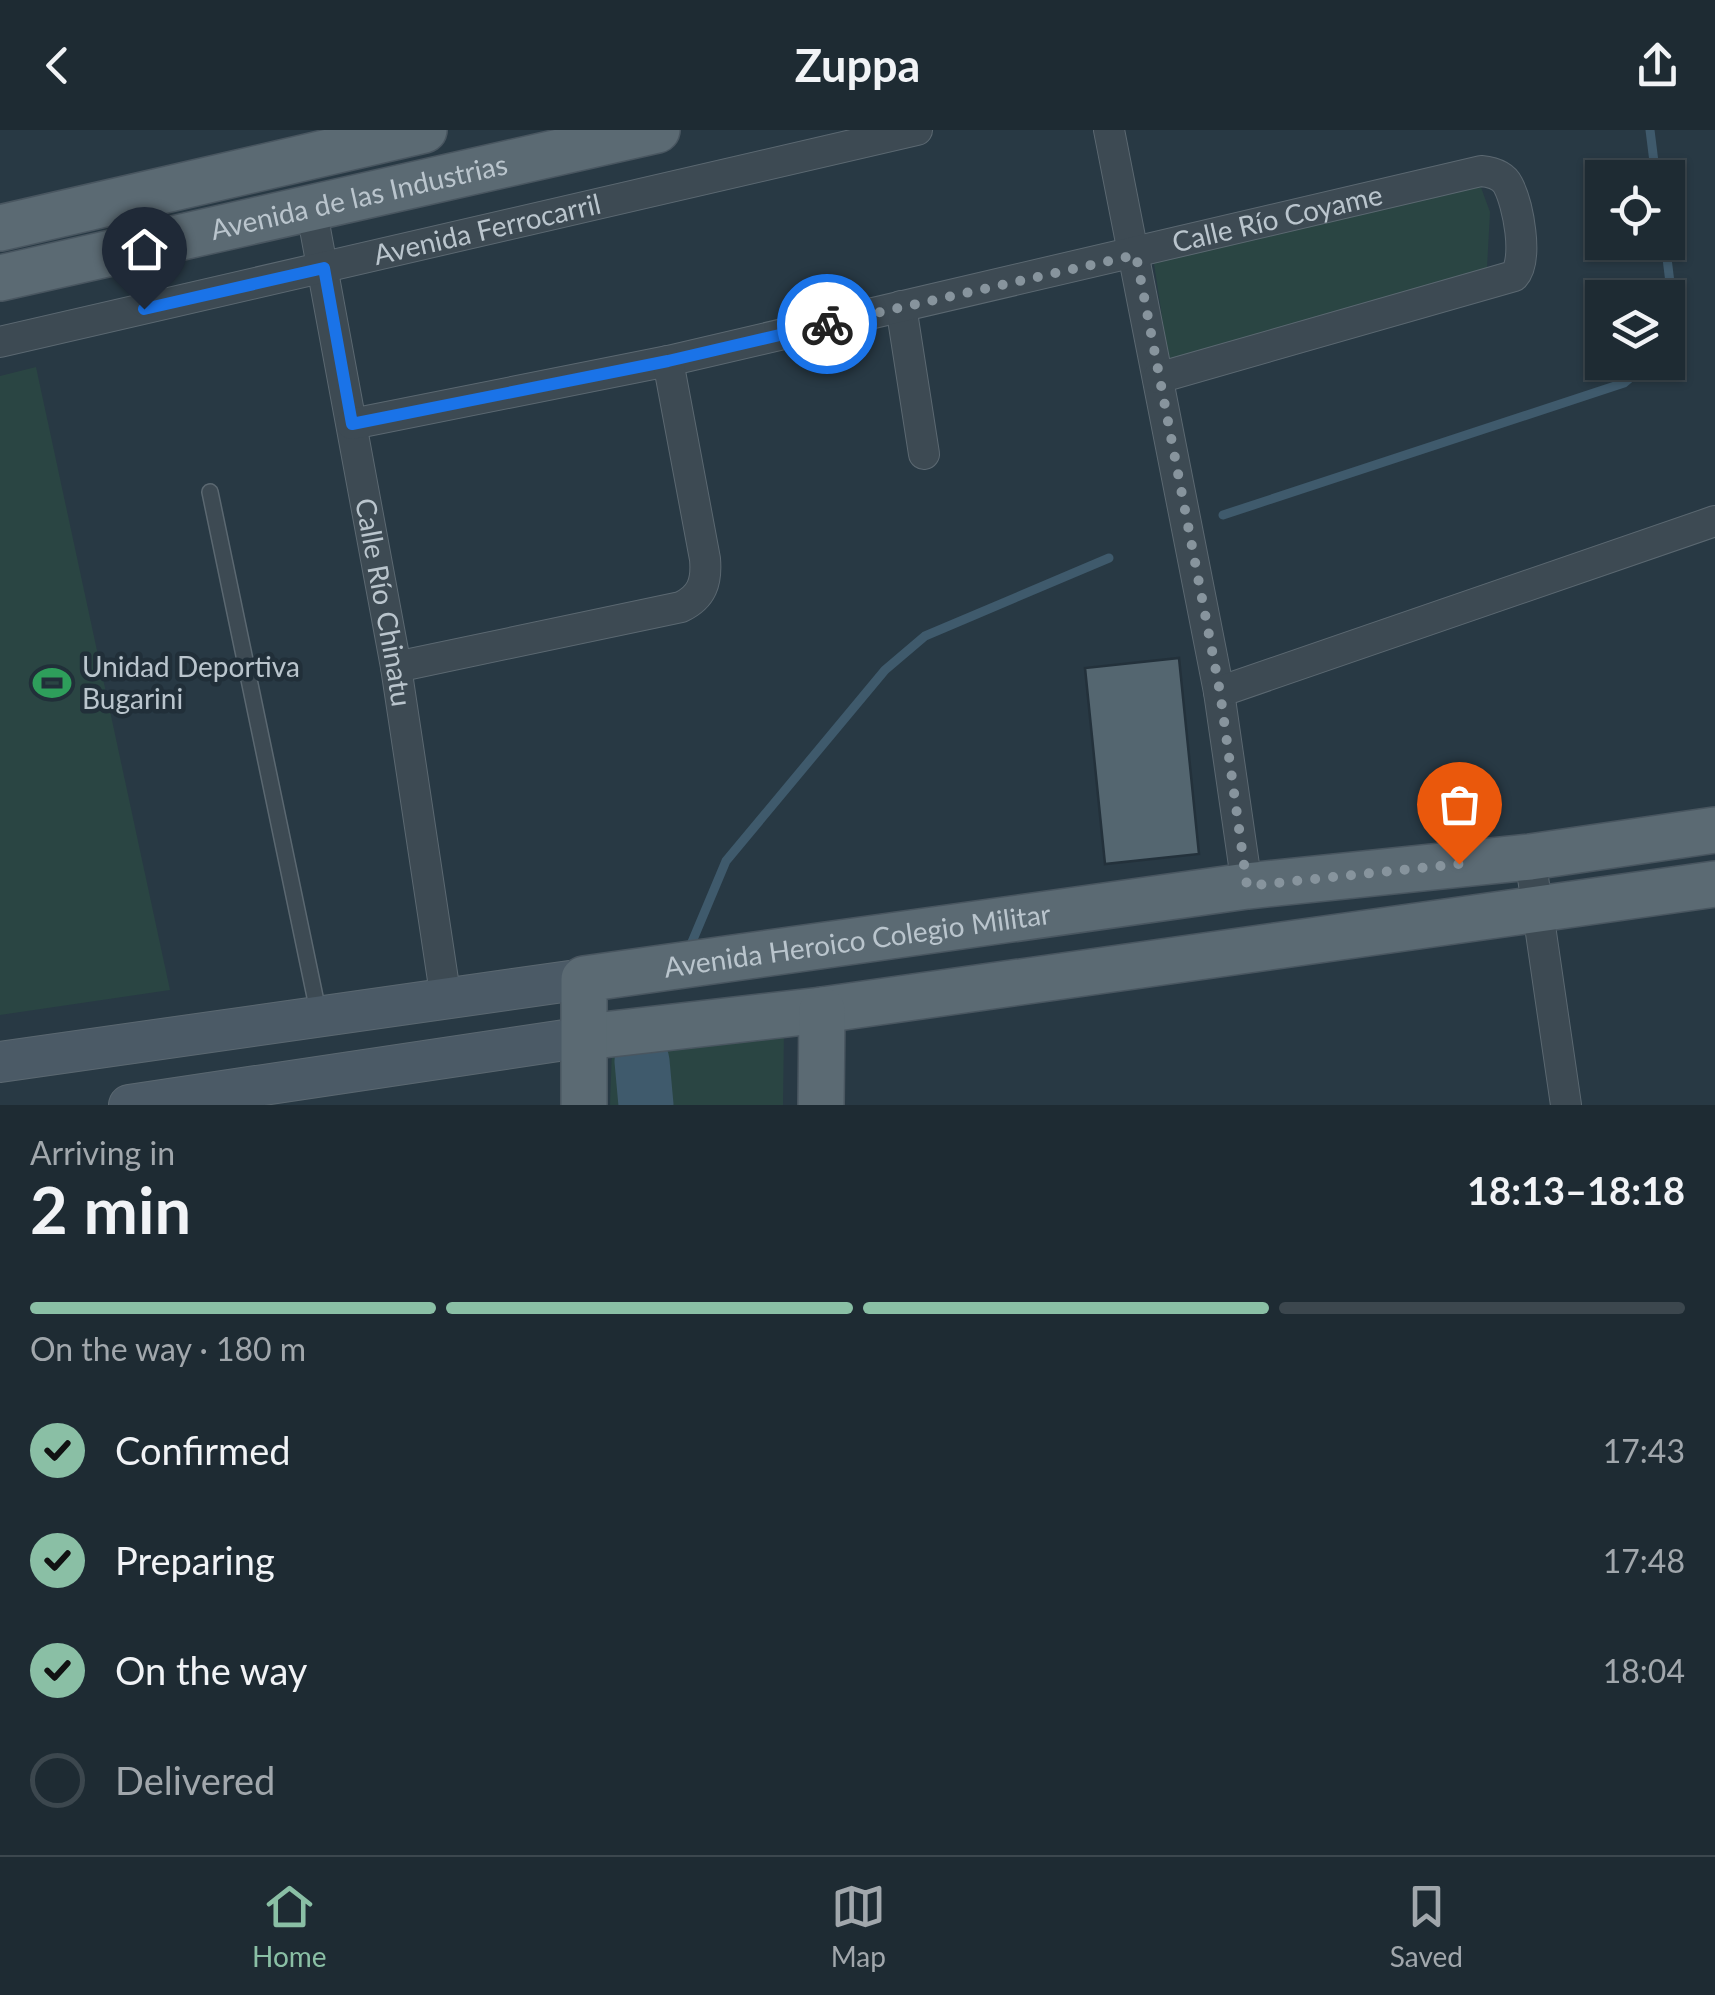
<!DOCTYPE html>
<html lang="en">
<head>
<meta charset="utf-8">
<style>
  body { margin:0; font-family:Lato,sans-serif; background:#26333b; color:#f1f3f6; height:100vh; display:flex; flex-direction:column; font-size:38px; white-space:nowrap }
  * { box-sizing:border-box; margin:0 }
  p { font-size:32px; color:#a1a7ac }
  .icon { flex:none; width:55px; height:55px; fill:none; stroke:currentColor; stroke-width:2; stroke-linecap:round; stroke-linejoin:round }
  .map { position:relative; height:975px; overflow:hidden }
  .drawer { display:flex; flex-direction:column; background:#1e2b33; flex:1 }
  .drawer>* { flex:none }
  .buttons { position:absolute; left:1585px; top:30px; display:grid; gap:20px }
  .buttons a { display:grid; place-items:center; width:100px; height:100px; border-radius:0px; background:#1e2b33; box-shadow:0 2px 8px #0004,0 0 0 2px #3c474e; font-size:50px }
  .pin { position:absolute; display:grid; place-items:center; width:85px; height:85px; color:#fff; margin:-102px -42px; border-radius:50% 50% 50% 0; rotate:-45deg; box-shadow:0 0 10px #0007 }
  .pin .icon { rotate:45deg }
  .courier { position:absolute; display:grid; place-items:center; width:100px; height:100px; margin:-50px; border:8px solid #1a73e8; border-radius:50%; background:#fff; color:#222; box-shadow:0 2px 12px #0007 }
  .head em { font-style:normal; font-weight:700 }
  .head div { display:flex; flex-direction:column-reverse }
  .head { display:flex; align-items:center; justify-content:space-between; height:170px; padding:0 30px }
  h1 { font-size:65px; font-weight:700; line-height:75px }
  .bar { display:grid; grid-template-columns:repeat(4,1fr); gap:15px 10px; align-content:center; height:120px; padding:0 30px }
  .bar i { height:12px; border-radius:8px; background:#3c474e }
  .bar .current { background:#8abfa5 }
  .bar p { grid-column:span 4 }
  ol { padding:0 30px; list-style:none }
  li { display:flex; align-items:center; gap:30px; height:110px }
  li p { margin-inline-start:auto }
  li .icon { padding:10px; border-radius:50%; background:#8abfa5; color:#111; stroke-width:4 }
  li:last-child { color:#a1a7ac }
  li i { width:55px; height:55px; border:5px solid #3c474e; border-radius:50% }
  header { display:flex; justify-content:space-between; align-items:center; height:130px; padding:0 30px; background:#1e2b33; font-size:45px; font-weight:700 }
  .tabs { display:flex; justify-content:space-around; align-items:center; height:140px; border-top:2px solid #3c474e; background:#1e2b33; font-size:28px; color:#a1a7ac }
  .tabs a { display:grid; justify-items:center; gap:5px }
  .tabs .current { color:#8abfa5 }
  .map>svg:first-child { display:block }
  .green { fill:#2a4543 }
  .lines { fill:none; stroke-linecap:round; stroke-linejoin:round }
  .stream { stroke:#3f5a6c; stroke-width:9 }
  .river { stroke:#3f5a6c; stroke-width:55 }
  .building { fill:#546670; stroke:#23313b; stroke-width:2.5 }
  .service-casing { stroke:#5b6871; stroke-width:18 }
  .minor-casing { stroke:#5b6871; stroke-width:32 }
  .secondary-casing { stroke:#5b6871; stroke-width:42 }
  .primary-casing { stroke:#495660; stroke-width:48 }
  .service { stroke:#3d4a53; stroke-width:15 }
  .minor { stroke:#3d4a53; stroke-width:30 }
  .secondary { stroke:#4b5a66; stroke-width:40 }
  .primary { stroke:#5b6a73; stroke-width:45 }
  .done { stroke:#87949d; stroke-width:10; stroke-dasharray:0 18 }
  .route { stroke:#1a73e8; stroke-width:12 }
  .labels { text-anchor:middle; stroke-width:9; stroke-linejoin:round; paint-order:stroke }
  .street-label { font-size:28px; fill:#bac5cd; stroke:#212f39 }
  .poi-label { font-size:28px; fill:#bac5cd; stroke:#212f39; text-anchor:start }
</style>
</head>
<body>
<header><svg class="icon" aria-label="back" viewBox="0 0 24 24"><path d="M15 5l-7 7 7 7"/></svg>Zuppa<svg class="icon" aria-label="share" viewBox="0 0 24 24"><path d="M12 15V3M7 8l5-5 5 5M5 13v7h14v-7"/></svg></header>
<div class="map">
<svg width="1715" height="975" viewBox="0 0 1715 975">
  <rect width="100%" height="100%" fill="#283944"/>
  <!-- green -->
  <g class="green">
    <polygon points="1479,52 1490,82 1487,138 1169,234 1154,133"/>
    <polygon points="36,237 170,860 0,885 0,246"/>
    <polygon points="784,898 783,975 610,975 612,919"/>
  </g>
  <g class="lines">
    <!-- stream -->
    <g class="stream">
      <polyline points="1650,0 1656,48"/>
      <polyline points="1665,112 1673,177 1668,189"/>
      <polyline points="1223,385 1624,253 1649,232"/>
      <polyline points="692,812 726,731 885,540 925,506 1109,428"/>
    </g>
    <!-- river -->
    <polyline class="river" points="642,931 646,975"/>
  </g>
  <!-- building -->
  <polygon class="building" points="1179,528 1199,724 1105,734 1085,538"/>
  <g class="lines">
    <!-- service casing -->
    <g class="service-casing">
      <polyline id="service" points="210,362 319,886"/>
    </g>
    <!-- minor casing -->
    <g class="minor-casing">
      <g id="minor">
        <polyline points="1109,0 1219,562 1247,756"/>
        <path id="s1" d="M311,77L396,537L446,870"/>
        <polyline points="901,176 924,324"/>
        <path id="s2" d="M0,212L917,0"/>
        <path id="s3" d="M352,294L668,231L1481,41C1491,42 1503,45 1508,55C1518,74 1529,130 1514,146L1158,248"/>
        <path d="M396,537L681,477C702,467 707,452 705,429L668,231"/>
        <polyline points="1219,562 1715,391"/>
        <polyline points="1530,727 1566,975"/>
      </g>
    </g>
    <!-- secondary casing -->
    <g class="secondary-casing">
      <g id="secondary">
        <polyline points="0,932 584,849"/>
        <polyline points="129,975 585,907"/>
      </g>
    </g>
    <!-- primary casing -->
    <g class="primary-casing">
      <g id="primary">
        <polyline points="0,98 424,0"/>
        <path id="s4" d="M0,148L657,0"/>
        <polyline points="585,907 822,880 1715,754"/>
        <path id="s5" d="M584,975V849L1247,756L1530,727L1715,700"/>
        <polyline points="821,975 822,880"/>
      </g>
    </g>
    <!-- service -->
    <use href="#service" class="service"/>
    <!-- minor -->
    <use href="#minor" class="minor"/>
    <!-- secondary -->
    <use href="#secondary" class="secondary"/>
    <!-- primary -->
    <use href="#primary" class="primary"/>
  </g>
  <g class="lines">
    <!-- done -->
    <polyline class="done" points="827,194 1136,125 1220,562 1247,756 1459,734"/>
    <!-- route -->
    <polyline class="route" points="144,179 324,138 352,294 668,231 827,194"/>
  </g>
  <!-- icons -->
  <defs>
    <g id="stadium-bare" transform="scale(3)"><path d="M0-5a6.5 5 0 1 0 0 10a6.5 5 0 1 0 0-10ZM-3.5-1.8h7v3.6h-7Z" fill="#2e9e5b" stroke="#212f39" stroke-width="2.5" paint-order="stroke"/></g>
  </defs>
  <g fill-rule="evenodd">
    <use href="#stadium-bare" x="52" y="553"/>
  </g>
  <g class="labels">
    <!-- street labels -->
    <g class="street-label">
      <text dy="10" stroke="none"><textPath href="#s4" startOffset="368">Avenida de las Industrias</textPath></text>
      <text dy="10" stroke="none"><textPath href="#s3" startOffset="948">Calle Río Coyame</textPath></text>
      <text dy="10" stroke="none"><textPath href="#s2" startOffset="500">Avenida Ferrocarril</textPath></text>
      <text dy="10" stroke="none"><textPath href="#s1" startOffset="402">Calle Río Chinatu</textPath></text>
      <text dy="10" stroke="none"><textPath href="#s5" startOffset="402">Avenida Heroico Colegio Militar</textPath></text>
    </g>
    <!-- poi labels -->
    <g class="poi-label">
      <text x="82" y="547">Unidad Deportiva<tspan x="82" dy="32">Bugarini</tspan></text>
    </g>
  </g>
</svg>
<div class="buttons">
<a><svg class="icon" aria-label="locate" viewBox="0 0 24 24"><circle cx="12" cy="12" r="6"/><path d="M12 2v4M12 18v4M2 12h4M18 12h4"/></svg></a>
<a><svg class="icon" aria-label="layers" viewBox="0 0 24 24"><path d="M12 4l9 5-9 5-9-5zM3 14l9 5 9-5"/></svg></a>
</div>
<div class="pin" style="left:1459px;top:734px;background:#ea580c"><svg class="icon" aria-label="bag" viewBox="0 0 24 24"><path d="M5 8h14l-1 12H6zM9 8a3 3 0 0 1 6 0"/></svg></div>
<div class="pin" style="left:144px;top:179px;background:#1f2937"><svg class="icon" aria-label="home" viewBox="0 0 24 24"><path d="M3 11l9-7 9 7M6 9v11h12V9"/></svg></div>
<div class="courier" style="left:827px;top:194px"><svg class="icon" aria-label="bike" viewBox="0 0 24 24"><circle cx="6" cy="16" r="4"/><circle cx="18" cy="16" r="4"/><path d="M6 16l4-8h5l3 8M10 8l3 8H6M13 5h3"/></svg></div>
</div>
<section class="drawer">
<div class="head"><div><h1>2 min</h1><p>Arriving in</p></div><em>18:13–18:18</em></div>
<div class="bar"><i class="current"></i><i class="current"></i><i class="current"></i><i></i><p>On the way · 180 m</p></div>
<ol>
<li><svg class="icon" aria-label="check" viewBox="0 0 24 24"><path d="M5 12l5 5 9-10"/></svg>Confirmed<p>17:43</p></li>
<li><svg class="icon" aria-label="check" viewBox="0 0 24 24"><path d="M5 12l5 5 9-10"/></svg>Preparing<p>17:48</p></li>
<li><svg class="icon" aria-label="check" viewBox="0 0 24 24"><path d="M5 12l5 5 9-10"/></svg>On the way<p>18:04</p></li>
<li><i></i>Delivered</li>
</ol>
</section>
<nav class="tabs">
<a class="current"><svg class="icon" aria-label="home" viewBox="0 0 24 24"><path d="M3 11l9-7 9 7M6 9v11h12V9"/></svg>Home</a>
<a><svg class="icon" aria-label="map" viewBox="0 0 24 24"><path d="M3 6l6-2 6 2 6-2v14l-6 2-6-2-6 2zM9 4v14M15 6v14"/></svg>Map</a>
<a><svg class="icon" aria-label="saved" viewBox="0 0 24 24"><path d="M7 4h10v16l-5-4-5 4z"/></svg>Saved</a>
</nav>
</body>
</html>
